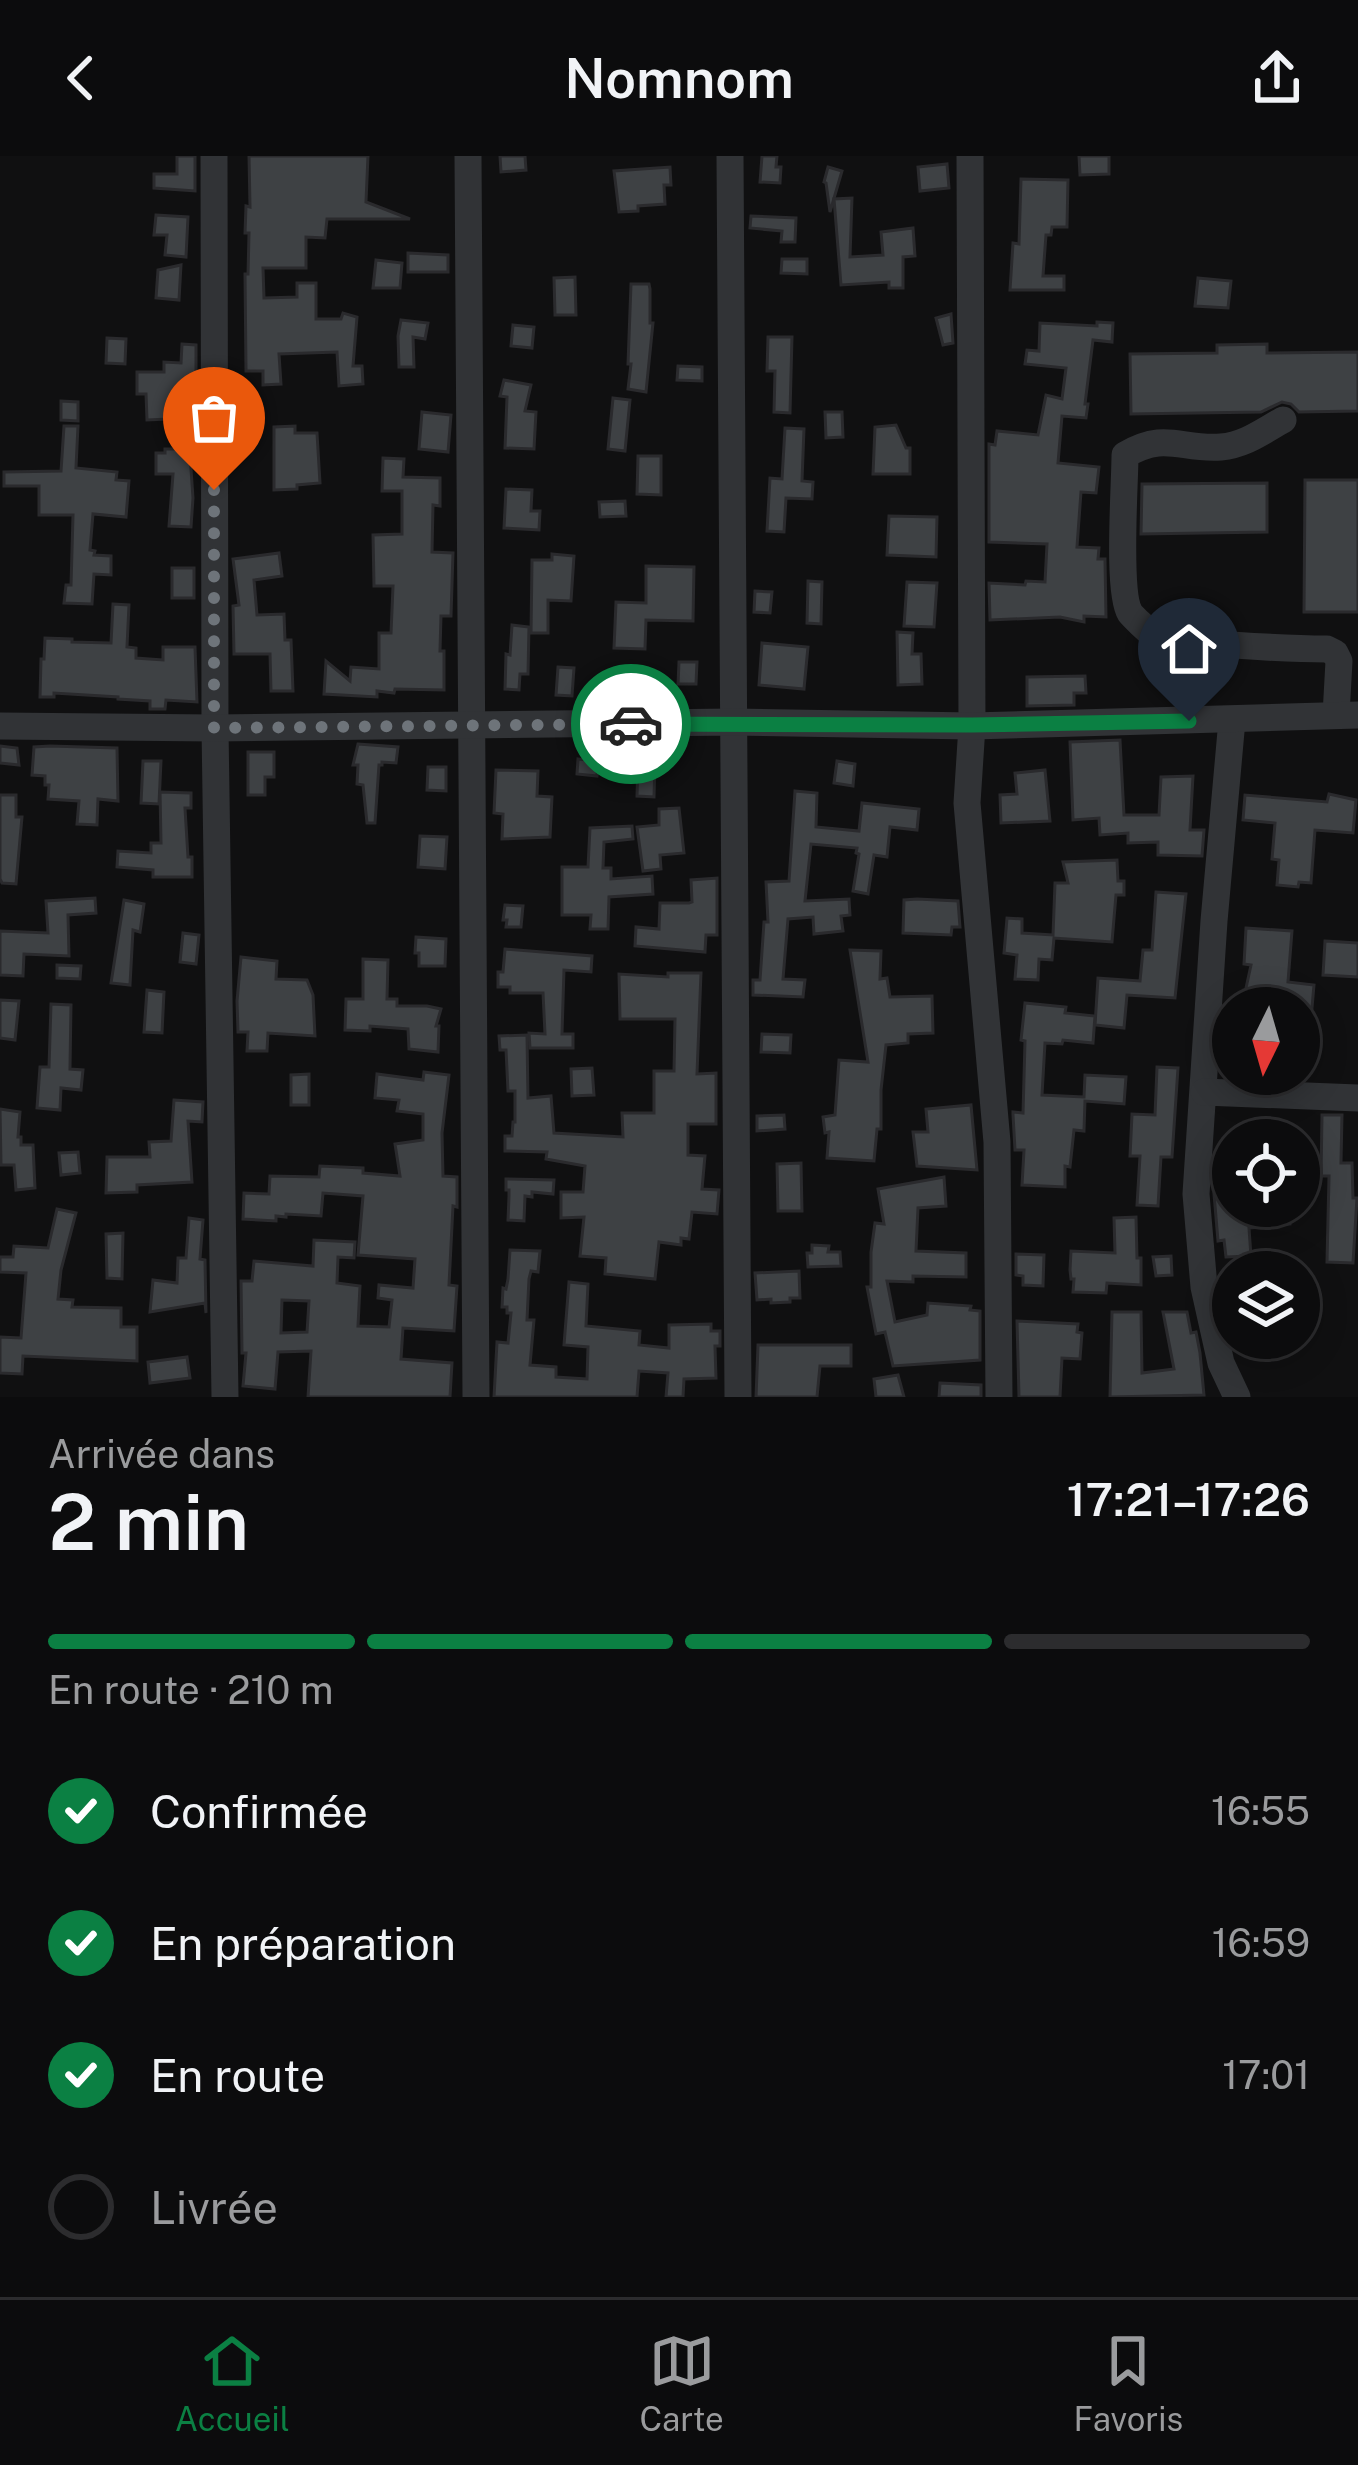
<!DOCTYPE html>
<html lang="fr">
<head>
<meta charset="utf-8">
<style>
  body { margin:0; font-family:"Public Sans",sans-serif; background:#1a1a1b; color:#f1f3f6; height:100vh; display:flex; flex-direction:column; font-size:45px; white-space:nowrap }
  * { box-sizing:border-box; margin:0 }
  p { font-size:39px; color:#9a9b9d }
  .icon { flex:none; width:66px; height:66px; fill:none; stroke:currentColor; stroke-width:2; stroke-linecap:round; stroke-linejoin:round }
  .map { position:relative; height:1241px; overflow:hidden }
  .details { display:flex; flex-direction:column; background:#0c0c0d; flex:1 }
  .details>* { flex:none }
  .needle { width:78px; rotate:185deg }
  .buttons { position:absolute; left:1212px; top:831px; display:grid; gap:24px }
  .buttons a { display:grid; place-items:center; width:108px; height:108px; border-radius:50%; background:#0c0c0d; box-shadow:0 6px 30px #0003,0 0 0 3px #2c2c2e; font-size:60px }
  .pin { position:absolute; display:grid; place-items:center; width:102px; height:102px; color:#fff; margin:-123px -51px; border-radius:50% 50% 50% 0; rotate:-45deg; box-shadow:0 0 12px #0007 }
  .pin .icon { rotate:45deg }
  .courier { position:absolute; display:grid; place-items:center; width:120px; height:120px; margin:-60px; border:9px solid #0b8043; border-radius:50%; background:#fff; color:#222; box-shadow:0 3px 15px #0007 }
  .overview em { font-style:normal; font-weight:600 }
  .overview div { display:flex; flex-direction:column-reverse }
  .overview { display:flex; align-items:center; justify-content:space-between; height:204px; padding:0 48px }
  h1 { font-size:78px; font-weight:600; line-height:90px }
  .bar { display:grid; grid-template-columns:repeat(4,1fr); gap:18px 12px; align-content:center; height:144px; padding:0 48px }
  .bar i { height:15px; border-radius:9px; background:#2c2c2e }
  .bar .current { background:#0b8043 }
  .bar p { grid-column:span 4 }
  ol { padding:0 48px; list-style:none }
  li { display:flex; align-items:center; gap:36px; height:132px }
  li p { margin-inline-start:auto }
  li .icon { padding:12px; border-radius:50%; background:#0b8043; color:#fff; stroke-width:4 }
  li:last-child { color:#9a9b9d }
  li i { width:66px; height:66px; border:6px solid #2c2c2e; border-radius:50% }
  header { display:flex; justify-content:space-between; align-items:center; height:156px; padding:0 48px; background:#0c0c0d; font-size:54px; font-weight:600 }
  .tab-bar { display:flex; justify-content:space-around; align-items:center; height:168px; border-top:3px solid #2c2c2e; background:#0c0c0d; font-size:33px; color:#9a9b9d }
  .tab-bar a { display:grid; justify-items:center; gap:6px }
  .tab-bar .current { color:#0b8043 }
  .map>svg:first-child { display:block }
  .building { fill:#3e4144; stroke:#2a2a2d; stroke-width:3; fill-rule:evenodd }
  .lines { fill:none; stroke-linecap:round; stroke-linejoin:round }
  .minor { stroke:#313336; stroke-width:27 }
  .done { stroke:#6e747a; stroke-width:12; stroke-dasharray:0 21.6 }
  .route { stroke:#0b8043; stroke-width:15 }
</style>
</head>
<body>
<header><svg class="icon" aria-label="back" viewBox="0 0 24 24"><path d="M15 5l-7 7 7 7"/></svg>Nomnom<svg class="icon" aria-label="share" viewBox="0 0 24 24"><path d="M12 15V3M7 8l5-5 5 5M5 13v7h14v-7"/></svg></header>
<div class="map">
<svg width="1358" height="1241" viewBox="0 0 1358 1241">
  <rect width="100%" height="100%" fill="#101011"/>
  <!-- building -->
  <g class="building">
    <polygon points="177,0 195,0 195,35 154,32 154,18 177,18"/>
    <polygon points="249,0 368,0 366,46 410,63 327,63 325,82 306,81 306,112 263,112 264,142 297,141 297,127 316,127 316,163 341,163 343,157 357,161 353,210 362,210 363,228 339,230 337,196 279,198 281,228 263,229 263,215 246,215 245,118 248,118 249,77 245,77 246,50 250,51"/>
    <polygon points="500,0 525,0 526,14 501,16"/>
    <polygon points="762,0 777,0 776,11 781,11 780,27 760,26"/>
    <polygon points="1079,0 1109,0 1109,18 1080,19"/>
    <polygon points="947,8 949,32 920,35 918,11"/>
    <polygon points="670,11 671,29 664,29 665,48 638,50 638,55 619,56 614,15"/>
    <polygon points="828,11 842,15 830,56 826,27 824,26"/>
    <polygon points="1021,23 1068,24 1067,71 1052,71 1051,79 1046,79 1043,120 1064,120 1064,134 1010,134 1013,87 1019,88"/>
    <polygon points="852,42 850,101 883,99 881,76 913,72 915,100 903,101 903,132 889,132 889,126 841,129 834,43"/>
    <polygon points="156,59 188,61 186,101 165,99 167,79 154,79"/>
    <polygon points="751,60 796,62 795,86 781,86 782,75 750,72"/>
    <polygon points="408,97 448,99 448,116 408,116"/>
    <polygon points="782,103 807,103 807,118 781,117"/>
    <polygon points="376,104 402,107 400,132 373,132"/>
    <polygon points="181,109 179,144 156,142 158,114"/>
    <polygon points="575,121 576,159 555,159 554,122"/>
    <polygon points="1198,122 1231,125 1228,152 1195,150"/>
    <polygon points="631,128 649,128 650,133 650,167 653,167 646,236 628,233 631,208 628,208"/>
    <polygon points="951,158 953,187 943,189 936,162"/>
    <polygon points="401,164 428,167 425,183 413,181 414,211 399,211 398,180"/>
    <polygon points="1097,166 1113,167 1112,186 1093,184 1085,248 1088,248 1086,262 1062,260 1058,307 1099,311 1096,337 1081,336 1077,391 1099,392 1098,403 1105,403 1106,461 1084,460 1084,466 1060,461 990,464 989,427 1025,429 1026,425 1045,426 1047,388 989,386 989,288 995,289 997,275 1038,279 1046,239 1062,243 1066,212 1025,208 1027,194 1039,195 1040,167 1097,170"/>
    <polygon points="513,169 534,171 532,192 511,190"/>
    <polygon points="768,181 792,181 790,257 774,256 775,215 767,215"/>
    <polygon points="107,182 126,183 125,208 106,207"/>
    <polygon points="182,188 196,189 196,224 190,224 191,262 147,264 146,238 137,238 137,216 164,216 164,206 181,207"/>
    <polygon points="1267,188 1267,197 1358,196 1358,255 1299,256 1291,248 1282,246 1261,256 1131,258 1130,198 1217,197 1217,189"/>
    <polygon points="678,210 702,211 702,225 677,224"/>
    <polygon points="504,224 531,229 525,255 536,256 534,293 505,292 507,241 500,240"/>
    <polygon points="613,242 630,244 625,295 608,293"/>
    <polygon points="61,245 78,246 78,265 61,264"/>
    <polygon points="422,256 451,259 448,296 419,293"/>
    <polygon points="825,256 842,256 843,281 826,282"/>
    <polygon points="896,269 906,292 910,292 910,318 873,318 875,271"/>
    <polygon points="64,270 78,270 76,312 117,316 116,324 129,325 126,361 93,358 90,394 95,395 94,399 111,400 111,419 94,418 92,448 64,447 66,429 71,429 73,359 39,359 39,330 4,330 4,316 61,315"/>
    <polygon points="295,270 295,277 317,277 320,327 297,329 297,333 274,334 274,271"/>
    <polygon points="785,272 804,273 802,325 813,326 812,343 786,342 784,376 767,375 770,322 782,323"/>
    <polygon points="165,293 182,293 182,298 190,298 193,342 191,371 169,370 173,318 156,318 156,297 165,297"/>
    <polygon points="638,300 661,300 661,339 637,338"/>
    <polygon points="383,302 404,303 403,321 440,322 440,350 433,349 432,396 453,397 451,460 441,460 440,495 444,495 444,534 395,533 394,537 377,535 377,541 324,538 326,505 350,525 351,511 379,513 379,477 391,477 393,430 374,430 373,379 402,378 402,335 382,335"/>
    <polygon points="1305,324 1358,324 1358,456 1304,456"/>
    <polygon points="1267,327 1267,376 1141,378 1142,328"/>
    <polygon points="506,333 532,334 531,355 540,355 539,374 504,372"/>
    <polygon points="625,345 626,360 600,361 599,346"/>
    <polygon points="889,360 937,361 936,401 887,399"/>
    <polygon points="279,397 282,420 254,424 257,459 284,458 285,484 291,484 293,535 271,535 270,498 234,498 233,450 239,449 233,403"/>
    <polygon points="552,398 574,400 571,445 548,444 548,477 531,477 532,404 552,404"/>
    <polygon points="646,410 694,411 693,465 646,464 645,493 614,492 616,446 646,447"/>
    <rect x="172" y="412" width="22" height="30"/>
    <polygon points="808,425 822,426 821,468 807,467"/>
    <polygon points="907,426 937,427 934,471 904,470"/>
    <polygon points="755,435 772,436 770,457 754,456"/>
    <polygon points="113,448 129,449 127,491 136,492 136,502 163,504 163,491 195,491 197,546 166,544 165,553 150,553 150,545 118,543 118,541 54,537 54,541 40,541 41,503 44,503 45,482 72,483 72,486 111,487"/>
    <polygon points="512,469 529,471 528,518 520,518 519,534 505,533 506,498 510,499"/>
    <polygon points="897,476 913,477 912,498 921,498 922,528 898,529"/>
    <polygon points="762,487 808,491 804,533 759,529"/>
    <polygon points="679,506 697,506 696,528 678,528"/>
    <polygon points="558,511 574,512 572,540 556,539"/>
    <polygon points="1085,520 1086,537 1074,537 1074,549 1027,550 1027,521"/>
    <polygon points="1120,584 1124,659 1159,659 1161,621 1193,620 1190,674 1204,674 1202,700 1158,699 1158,686 1128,687 1128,677 1100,679 1099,662 1073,664 1070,586"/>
    <polygon points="358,588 398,591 396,607 382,606 382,609 379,609 375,667 367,667 363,629 357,628 358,609 353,609"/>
    <polygon points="0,590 17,592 19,609 0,607"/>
    <polygon points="50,590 117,592 118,645 98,643 97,669 77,668 79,645 48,643 49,629 45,629 45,620 32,619 34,591"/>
    <polygon points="248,596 274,596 274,621 265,621 265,639 248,639"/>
    <polygon points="578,603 598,605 597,620 577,618"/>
    <polygon points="143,605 161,605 159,648 141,647"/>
    <polygon points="837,605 855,608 853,630 834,627"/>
    <polygon points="638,606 655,607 654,641 637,640"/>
    <polygon points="428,611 446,611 446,635 427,634"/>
    <polygon points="496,614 538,615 537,640 552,641 550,681 502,683 503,658 494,657"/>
    <polygon points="1045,614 1050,665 1001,667 1000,639 1017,638 1015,617"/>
    <polygon points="795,635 817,637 816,671 859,675 862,647 919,653 917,674 890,671 887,701 874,699 868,738 853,735 859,698 856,697 857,692 811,688 805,745 849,743 850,759 841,760 843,775 814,778 813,761 788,763 783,823 805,824 803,841 753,839 753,824 760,824 764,766 768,766 766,726 789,725"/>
    <polygon points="160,636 191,637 191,652 185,652 188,701 192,701 192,721 153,721 153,714 117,711 118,695 151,697 151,687 161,687"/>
    <polygon points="1329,638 1356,644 1353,677 1315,674 1311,727 1299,726 1298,731 1277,729 1279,704 1272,703 1275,667 1243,664 1245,639 1327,646"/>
    <polygon points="0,639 16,639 16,661 22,661 16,728 2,727 0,723"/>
    <polygon points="679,652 684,697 660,699 661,713 643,715 637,671 659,669 659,653"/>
    <polygon points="632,670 633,683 604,686 603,712 611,712 611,723 652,720 653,738 609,741 608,773 590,773 591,759 562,759 562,711 588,711 590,672"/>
    <polygon points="420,680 447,681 445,713 418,711"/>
    <polygon points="1117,704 1118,725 1124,725 1124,739 1116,739 1112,786 1054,782 1052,804 1039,803 1038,824 1015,823 1017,799 1004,797 1007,762 1022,763 1022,777 1053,779 1055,727 1068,727 1063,706"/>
    <polygon points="717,722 717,779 706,779 705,796 635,790 636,771 659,773 660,747 689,747 692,746 691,724"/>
    <polygon points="1156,736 1186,738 1175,842 1127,839 1124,872 1095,869 1098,822 1140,825 1143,794 1152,794"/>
    <polygon points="95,742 96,757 68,759 69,800 24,798 23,820 0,819 0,775 48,777 46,745"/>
    <polygon points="917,743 958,745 960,771 952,771 951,779 903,777 904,744"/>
    <polygon points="124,744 144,748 140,776 133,774 130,829 111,827"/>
    <polygon points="505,749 523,750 521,771 506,771 507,764 503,764"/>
    <polygon points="1246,772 1292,775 1288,826 1314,829 1312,852 1264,852 1266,836 1246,832 1251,809 1244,808"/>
    <polygon points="183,777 199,779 196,808 180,806"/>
    <polygon points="416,781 446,783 445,810 419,810 419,797 415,797"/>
    <polygon points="1325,785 1358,787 1358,821 1323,819"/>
    <polygon points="505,793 592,800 591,816 564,814 562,878 573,878 573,892 530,892 529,877 545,878 543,837 510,837 510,831 498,831 498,816 503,816"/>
    <polygon points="850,794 881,795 880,823 887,822 890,841 932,840 933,877 908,878 908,887 886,889 881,934 881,973 877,973 874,1005 827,1002 829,976 825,977 823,961 835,959 839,904 868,906"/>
    <polygon points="241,801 277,805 276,823 307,824 313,839 315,880 268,877 267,895 247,895 248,876 238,876 237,845"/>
    <polygon points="363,803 388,804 387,843 397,843 397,850 427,850 441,853 436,870 439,870 438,896 409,893 408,873 370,870 370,875 345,874 346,843 363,843"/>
    <polygon points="57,809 81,810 80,823 57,822"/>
    <polygon points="668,817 701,817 697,918 716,917 716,968 688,968 688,999 705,1000 702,1033 719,1034 717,1058 692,1056 689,1083 681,1082 681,1089 659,1086 655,1123 605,1118 606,1102 580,1100 584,1061 561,1062 561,1036 583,1036 585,1010 546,1003 547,996 505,995 505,980 512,980 513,966 515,966 515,935 508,935 506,894 500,894 499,880 527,879 528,942 551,940 554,977 623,981 622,957 654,957 654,915 674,915 675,863 620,863 619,818 668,821"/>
    <polygon points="147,834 164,836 162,877 144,876"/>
    <polygon points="0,844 19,845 15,884 0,882"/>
    <polygon points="1025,847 1066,851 1065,857 1095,860 1093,887 1063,884 1062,888 1045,887 1042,939 1084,941 1085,919 1126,921 1124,948 1085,945 1084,975 1074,974 1070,1011 1065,1010 1065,1031 1022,1029 1024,994 1015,994 1013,959 1013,956 1023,957 1025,885 1021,884"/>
    <polygon points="51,848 71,849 70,913 83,914 81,934 61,932 60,954 37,952 40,911 49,911"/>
    <polygon points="762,878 791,879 790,897 761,896"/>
    <polygon points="1157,911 1178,912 1172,1001 1161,1001 1158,1050 1137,1049 1140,1000 1130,1000 1132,958 1155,959"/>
    <polygon points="592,912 594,939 572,940 571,913"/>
    <path d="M424,916L449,919L442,977L443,1020L457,1021V1051L453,1050L449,1129L457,1130L454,1175L403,1172L401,1203L452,1207L450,1241H308L311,1195L278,1196L275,1233L243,1230L246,1197H242L241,1125H252L254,1105L313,1110L314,1084L355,1086L354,1102L338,1101L337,1127L360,1130L358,1170L389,1171L392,1144L378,1142L379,1129L413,1132L415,1103L358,1099L363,1040L323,1037L321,1060L286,1058V1061L276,1060V1065L243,1063L244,1037L269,1038L270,1020L319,1021L320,1010L363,1012V1017L400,1020L395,988L423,984V958L397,955L399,944L375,942L377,918L423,924ZM282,1144L309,1145L307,1176L281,1177Z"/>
    <polygon points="309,918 309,949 291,949 291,919"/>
    <polygon points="174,944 203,946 202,966 188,965 192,1026 137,1029 137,1036 106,1037 107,1001 150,1001 149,986 171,985"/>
    <polygon points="971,949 977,1014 917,1010 913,976 928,976 926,953"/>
    <polygon points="0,953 20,956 18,981 21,981 21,989 33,989 35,1032 16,1034 14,1009 1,1009"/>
    <polygon points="784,959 785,973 757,975 757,960"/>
    <polygon points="1322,959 1342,959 1341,1007 1352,1007 1353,1042 1357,1042 1353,1107 1327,1106 1329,1020 1321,1020"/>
    <polygon points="78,996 80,1017 61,1019 59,997"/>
    <polygon points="1216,1005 1233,1005 1233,1050 1249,1050 1249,1054 1289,1050 1290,1068 1249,1072 1251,1100 1226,1101 1224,1084 1218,1085 1214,1038"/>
    <polygon points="801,1007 802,1055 778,1055 777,1008"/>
    <polygon points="944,1021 946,1050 918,1052 916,1095 966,1097 966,1121 913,1120 913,1126 887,1125 895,1166 927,1159 928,1147 971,1150 970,1154 980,1155 980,1204 893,1210 885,1176 876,1178 867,1131 871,1131 871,1096 875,1067 884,1068 878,1033"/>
    <polygon points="506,1023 554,1024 553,1038 532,1036 532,1041 525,1040 524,1065 508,1064 509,1040 509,1034 506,1034"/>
    <polygon points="57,1053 76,1057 61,1114 58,1143 73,1144 72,1151 121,1152 121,1171 137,1171 137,1205 23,1200 22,1218 0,1217 0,1181 21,1182 26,1117 0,1116 0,1101 13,1101 14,1090 48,1092"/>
    <polygon points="1136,1061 1137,1102 1141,1102 1141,1129 1107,1127 1106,1137 1073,1136 1074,1123 1071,1123 1070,1114 1071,1095 1115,1097 1114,1062"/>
    <polygon points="189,1062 203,1064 200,1103 205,1104 206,1157 205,1147 150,1156 153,1124 177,1127 178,1102 186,1102"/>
    <polygon points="123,1077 122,1123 107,1122 106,1078"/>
    <polygon points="812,1089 829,1090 828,1096 840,1096 841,1110 808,1111 807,1097 812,1097"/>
    <polygon points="510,1094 540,1095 538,1116 531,1115 529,1123 527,1164 534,1164 530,1209 556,1211 556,1221 587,1223 588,1191 564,1189 569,1126 588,1128 586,1170 640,1175 639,1189 669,1192 669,1169 711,1168 711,1175 720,1175 720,1190 715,1190 716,1222 684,1223 683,1241 666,1241 668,1217 639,1215 637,1241 494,1241 497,1186 508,1187 511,1157 507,1157 507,1151 502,1151 503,1132 506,1133 508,1123"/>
    <polygon points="1016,1098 1044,1099 1043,1130 1023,1129 1023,1120 1016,1119"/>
    <polygon points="1171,1100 1172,1119 1156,1120 1153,1101"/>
    <polygon points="799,1115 800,1142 790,1142 790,1146 771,1147 771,1143 757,1144 755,1117"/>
    <polygon points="1112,1156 1141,1156 1142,1217 1174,1213 1163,1156 1187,1156 1191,1177 1196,1176 1200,1197 1204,1239 1110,1241"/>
    <polygon points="1017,1165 1078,1168 1077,1176 1082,1177 1080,1203 1062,1202 1060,1241 1019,1241"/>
    <polygon points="758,1189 851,1189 851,1210 820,1210 817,1241 756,1241"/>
    <polygon points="187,1201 190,1222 150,1227 148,1206"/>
    <polygon points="898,1219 904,1241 876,1241 874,1223"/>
    <polygon points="940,1227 981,1229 981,1241 939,1241"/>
  </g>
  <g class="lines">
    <!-- minor -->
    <g class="minor">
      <polyline points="214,0 215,572 225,1241"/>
      <polyline points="468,0 476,1241"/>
      <polyline points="730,0 738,1241"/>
      <polyline points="970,0 972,570 967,647 997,986 999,1241"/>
      <path d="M1283,264C1263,275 1245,289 1221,291C1180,294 1166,275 1125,299C1125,329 1117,436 1130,457C1133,461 1147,474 1151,477C1168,488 1299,493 1327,493L1335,497L1339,505L1336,559"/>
      <polyline points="1232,564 1214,765 1196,1038 1204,1131 1221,1207 1237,1241"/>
      <polyline points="0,570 215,572 734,566 972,570 1358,559"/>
      <polyline points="1204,936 1358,942"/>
    </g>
  </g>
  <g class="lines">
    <!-- done -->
    <polyline class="done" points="214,334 214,572 631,568"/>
    <!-- route -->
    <polyline class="route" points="631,568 972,569 1189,565"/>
  </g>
</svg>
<div class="buttons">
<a><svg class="needle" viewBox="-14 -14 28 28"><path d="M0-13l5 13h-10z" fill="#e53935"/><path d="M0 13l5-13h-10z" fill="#9a9b9d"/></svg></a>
<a><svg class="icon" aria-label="locate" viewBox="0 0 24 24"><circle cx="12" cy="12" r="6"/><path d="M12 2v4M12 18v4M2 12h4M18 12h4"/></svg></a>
<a><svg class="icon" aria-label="layers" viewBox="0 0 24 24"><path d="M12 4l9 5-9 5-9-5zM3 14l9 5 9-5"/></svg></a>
</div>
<div class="pin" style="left:214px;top:334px;background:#ea580c"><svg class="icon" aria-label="bag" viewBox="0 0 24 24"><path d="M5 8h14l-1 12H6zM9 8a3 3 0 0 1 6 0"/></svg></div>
<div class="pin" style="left:1189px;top:565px;background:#1f2937"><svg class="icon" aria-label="home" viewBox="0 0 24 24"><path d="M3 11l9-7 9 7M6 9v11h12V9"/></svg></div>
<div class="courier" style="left:631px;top:568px"><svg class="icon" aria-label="car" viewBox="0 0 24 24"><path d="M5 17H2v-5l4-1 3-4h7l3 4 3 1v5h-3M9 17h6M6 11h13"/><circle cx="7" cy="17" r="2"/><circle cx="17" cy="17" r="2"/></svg></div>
</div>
<section class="details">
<div class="overview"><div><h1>2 min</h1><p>Arrivée dans</p></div><em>17:21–17:26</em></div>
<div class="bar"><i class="current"></i><i class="current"></i><i class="current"></i><i></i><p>En route · 210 m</p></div>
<ol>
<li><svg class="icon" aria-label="check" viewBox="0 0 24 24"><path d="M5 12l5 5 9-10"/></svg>Confirmée<p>16:55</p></li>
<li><svg class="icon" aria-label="check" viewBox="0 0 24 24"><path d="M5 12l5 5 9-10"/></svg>En préparation<p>16:59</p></li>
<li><svg class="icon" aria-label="check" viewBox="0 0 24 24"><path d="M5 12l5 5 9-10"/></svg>En route<p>17:01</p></li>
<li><i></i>Livrée</li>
</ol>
</section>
<nav class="tab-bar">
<a class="current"><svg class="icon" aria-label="home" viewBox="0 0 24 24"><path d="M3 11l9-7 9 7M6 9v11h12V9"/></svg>Accueil</a>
<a><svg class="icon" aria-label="map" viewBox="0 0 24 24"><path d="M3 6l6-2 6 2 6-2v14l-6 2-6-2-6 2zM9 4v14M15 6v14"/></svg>Carte</a>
<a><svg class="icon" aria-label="saved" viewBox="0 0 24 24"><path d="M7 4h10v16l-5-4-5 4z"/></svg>Favoris</a>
</nav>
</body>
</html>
